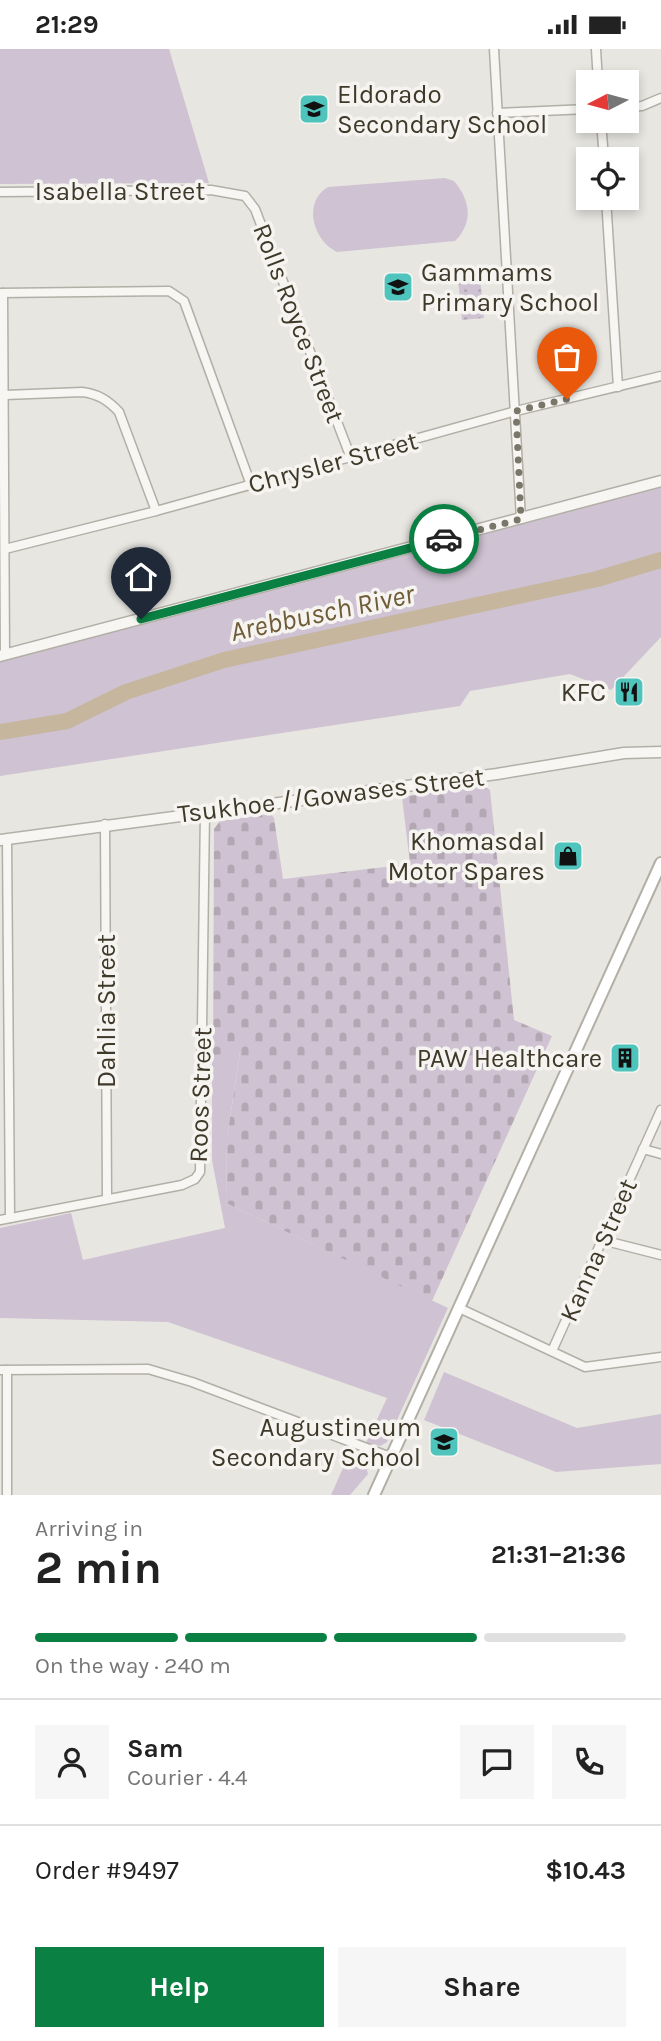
<!DOCTYPE html>
<html lang="en">
<head>
<meta charset="utf-8">
<style>
  body { margin:0; font-family:Karla,sans-serif; background:#f6f6f6; color:#222; height:100vh; display:flex; flex-direction:column; font-size:26px; white-space:nowrap }
  * { box-sizing:border-box; margin:0 }
  p { font-size:23px; color:#767676 }
  .icon { flex:none; width:38px; height:38px; fill:none; stroke:currentColor; stroke-width:2; stroke-linecap:round; stroke-linejoin:round }
  .map { position:relative; height:1446px; overflow:hidden }
  .panel { display:flex; flex-direction:column; background:#fff; flex:1 }
  .panel>* { flex:none }
  .needle { width:46px; rotate:264deg }
  .fabs { position:absolute; left:576px; top:21px; display:grid; gap:14px }
  .fabs a { display:grid; place-items:center; width:63px; height:63px; border-radius:0px; background:#fff; box-shadow:0 4px 10px #0003; font-size:35px }
  .pin { position:absolute; display:grid; place-items:center; width:60px; height:60px; color:#fff; margin:-72px -30px; border-radius:50% 50% 50% 0; rotate:-45deg; box-shadow:0 0 7px #0007 }
  .pin .icon { rotate:45deg }
  .courier { position:absolute; display:grid; place-items:center; width:70px; height:70px; margin:-35px; border:5px solid #0b8043; border-radius:50%; background:#fff; color:#222; box-shadow:0 2px 9px #0007 }
  .overview em { font-style:normal; font-weight:700 }
  .overview div { display:flex; flex-direction:column-reverse }
  .overview { display:flex; align-items:center; justify-content:space-between; height:119px; padding:0 35px }
  h1 { font-size:46px; font-weight:700; line-height:52px }
  .bar { display:grid; grid-template-columns:repeat(4,1fr); gap:10px 7px; align-content:center; height:84px; padding:0 35px }
  .bar i { height:9px; border-radius:5px; background:#e0e0e0 }
  .bar .active { background:#0b8043 }
  .bar p { grid-column:span 4 }
  .line { display:flex; align-items:center; gap:18px; padding:0 35px; border-top:2px solid #e0e0e0 }
  .line div { flex:1 }
  .round { display:grid; place-items:center; flex:none; width:74px; height:74px; border-radius:0px; background:#f6f6f6 }
  .primary-button { display:flex; gap:14px; margin-top:auto; padding:14px 35px }
  .primary-button a { flex:1; height:80px; border-radius:0px; background:#0b8043; color:#fff; font-size:28px; font-weight:700; line-height:80px; text-align:center }
  .primary-button a+a { background:#f6f6f6; color:#222 }
  .status { display:flex; justify-content:space-between; align-items:center; height:49px; padding:0 35px; background:#fff; direction:ltr }
  .status svg { height:19px; fill:currentColor }
  .map>svg:first-child { display:block }
  .grass { fill:#cfc2d2 }
  .cemetery { fill:url(#cemetery-stones) }
  .park { fill:url(#park-dots) }
  .lines { fill:none; stroke-linecap:round; stroke-linejoin:round }
  .river { stroke:#c6b69e; stroke-width:16 }
  .minor-casing { stroke:#b2afa6; stroke-width:11 }
  .tertiary-casing { stroke:#b2afa6; stroke-width:13 }
  .secondary-casing { stroke:#b2afa6; stroke-width:14 }
  .minor { stroke:#f7f6f3; stroke-width:8 }
  .tertiary { stroke:#f7f6f3; stroke-width:10 }
  .secondary { stroke:#fff; stroke-width:10 }
  .done { stroke:#7a766a; stroke-width:7; stroke-dasharray:0 12.6 }
  .route { stroke:#0b8043; stroke-width:9 }
  .labels { text-anchor:middle; stroke-width:7; stroke-linejoin:round; paint-order:stroke }
  .poi-label { font-size:26px; fill:#3f392a; stroke:#f6f4f0; text-anchor:end }
  .street-label { font-size:26px; fill:#3f392a; stroke:#f6f4f0 }
  .water-label { font-size:28px; font-style:italic; fill:#705b37; stroke:#f6f4f0 }
</style>
</head>
<body>
<div class="status"><b>21:29</b><svg viewBox="0 0 49 12"><path d="M0 12V9h3v3zM5 12V6h3v6zM10 12V3h3v9zM15 12V0h3v12zM26 1h20v11H26zM47 4h2v5h-2z"/></svg></div>
<div class="map">
<svg width="661" height="1446" viewBox="0 0 661 1446">
  <defs>
    <pattern id="cemetery-stones" width="16" height="16" patternUnits="userSpaceOnUse" patternTransform="scale(1.75)"><rect width="16" height="16" fill="#cfc2d2"/><path d="M2 7V4a2 2 0 0 1 4 0v3zM10 15v-3a2 2 0 0 1 4 0v3z" fill="#b3a7b4"/></pattern>
    <pattern id="park-dots" width="8" height="8" patternUnits="userSpaceOnUse" patternTransform="scale(1.75)"><rect width="8" height="8" fill="#cfc2d2"/><path d="M2 2h.1M6 6h.1" fill="none" stroke="#b3a7b4" stroke-width="1.8" stroke-linecap="round"/></pattern>
  </defs>
  <rect width="100%" height="100%" fill="#e8e6e1"/>
  <!-- grass -->
  <g class="grass">
    <polygon points="0,0 169,0 209,134 0,135"/>
    <path d="M445,129L454,132C470,151 474,173 455,192L337,203C313,192 302,153 328,138Z"/>
    <polygon points="661,432 661,588 611,641 570,625 470,642 460,657 0,727 0,607"/>
    <polygon points="240,1003 227,1088 226,1154 448,1259 387,1393 380,1397 366,1394 387,1349 168,1273 0,1269 0,1179 71,1164 83,1211 225,1179 212,1111 212,1010 213,1006"/>
    <polygon points="444,1323 577,1379 661,1365 661,1415 556,1423 424,1371"/>
    <polygon points="348,1408 366,1416 368,1425 350,1446 331,1446"/>
  </g>
  <!-- cemetery -->
  <polygon class="cemetery" points="483,736 490,741 514,971 552,987 432,1252 226,1154 227,1088 240,1004 213,1006 214,780 220,772 271,765 274,769 283,830 410,815 402,748"/>
  <!-- park -->
  <polygon class="park" points="480,228 484,269 462,271 458,230"/>
  <g class="lines">
    <!-- river -->
    <polyline class="river" points="0,683 67,672 126,643 224,611 597,530 661,511"/>
    <!-- minor casing -->
    <g class="minor-casing">
      <g id="minor">
        <polyline points="494,0 521,470"/>
        <polyline points="596,0 598,33"/>
        <polyline points="626,58 642,57 661,49"/>
        <polyline points="497,64 588,60"/>
        <polyline points="601,72 604,110"/>
        <polyline points="0,143 211,141 245,147 255,160 351,409"/>
        <polyline points="606,149 618,338"/>
        <polyline points="0,244 169,242 184,252 251,436"/>
        <polyline points="3,244 5,606"/>
        <path d="M5,346L82,343C98,345 108,351 119,363L156,462"/>
        <polyline points="5,500 156,462 516,362 661,327"/>
        <polyline points="105,775 107,1149"/>
        <polyline points="7,790 10,1169"/>
        <polyline points="643,1100 661,1105"/>
        <polyline points="0,1171 182,1136 195,1130 200,1123 205,762"/>
        <polyline points="602,1191 661,1206"/>
        <polyline points="459,1259 585,1318 661,1308"/>
        <polyline points="552,1302 661,1061"/>
        <polyline points="0,1321 148,1320 192,1333 393,1409"/>
        <polyline points="7,1321 7,1446"/>
      </g>
    </g>
    <!-- tertiary casing -->
    <g class="tertiary-casing">
      <g id="tertiary">
        <polyline points="0,607 661,432"/>
        <polyline points="0,791 497,725 624,704 661,703"/>
      </g>
    </g>
    <!-- secondary casing -->
    <g class="secondary-casing">
      <polyline id="secondary" points="374,1446 661,814"/>
    </g>
    <!-- minor -->
    <use href="#minor" class="minor"/>
    <!-- tertiary -->
    <use href="#tertiary" class="tertiary"/>
    <!-- secondary -->
    <use href="#secondary" class="secondary"/>
  </g>
  <g class="lines">
    <!-- done -->
    <polyline class="done" points="444,490 521,470 516,362 567,350"/>
    <!-- route -->
    <polyline class="route" points="141,570 444,490"/>
  </g>
  <!-- icons -->
  <defs>
    <g id="school-square" transform="scale(1.575)"><rect x="-9" y="-9" width="18" height="18" rx="4" fill="#4fc4bc" stroke="#f6f4f0"/><path d="M0-5L7-2L0 1L-7-2ZM-4 1L0 2.5L4 1V4Q0 6-4 4Z" fill="#111"/></g>
    <g id="restaurant-square" transform="scale(1.575)"><rect x="-9" y="-9" width="18" height="18" rx="4" fill="#4fc4bc" stroke="#f6f4f0"/><path d="M-5-6h1v4h1v-4h1v4h1v-4h1v5L-1.5 .5V6h-2V.5L-5-1ZM5-6V6H3V1.5H1.5Q1.5-4 5-6Z" fill="#111"/></g>
    <g id="shop-square" transform="scale(1.575)"><rect x="-9" y="-9" width="18" height="18" rx="4" fill="#4fc4bc" stroke="#f6f4f0"/><path d="M-5-2.5h2.3a2.7 3.5 0 0 1 5.4 0H5L5.5 6h-11ZM-1.5-2.5h3a1.5 2.3 0 0 0-3 0Z" fill="#111"/></g>
    <g id="building-square" transform="scale(1.575)"><rect x="-9" y="-9" width="18" height="18" rx="4" fill="#4fc4bc" stroke="#f6f4f0"/><path d="M-4-6H4V6H1V3H-1V6H-4ZM-2.5-4.3h1.7v1.8h-1.7ZM.8-4.3h1.7v1.8H.8ZM-2.5-1h1.7V.8h-1.7ZM.8-1h1.7V.8H.8Z" fill="#111"/></g>
  </defs>
  <g fill-rule="evenodd">
    <use href="#school-square" x="314" y="60"/>
    <use href="#school-square" x="398" y="238"/>
    <use href="#restaurant-square" x="629" y="643"/>
    <use href="#shop-square" x="568" y="807"/>
    <use href="#building-square" x="625" y="1009"/>
    <use href="#school-square" x="444" y="1393"/>
  </g>
  <g class="labels">
    <!-- poi labels -->
    <g class="poi-label">
      <text x="337" y="54" text-anchor="start">Eldorado<tspan x="337" dy="30">Secondary School</tspan></text>
      <text x="421" y="232" text-anchor="start">Gammams<tspan x="421" dy="30">Primary School</tspan></text>
      <text x="606" y="652">KFC</text>
      <text x="545" y="801">Khomasdal<tspan x="545" dy="30">Motor Spares</tspan></text>
      <text x="602" y="1018">PAW Healthcare</text>
      <text x="421" y="1387">Augustineum<tspan x="421" dy="30">Secondary School</tspan></text>
    </g>
    <!-- street labels -->
    <g class="street-label">
      <text x="120" y="151">Isabella Street</text>
      <text transform="translate(299 274) rotate(69)" y="9">Rolls Royce Street</text>
      <text transform="translate(333 413) rotate(-15)" y="9">Chrysler Street</text>
      <text transform="translate(331 746) rotate(-7)" y="9">Tsukhoe //Gowases Street</text>
      <text transform="translate(106 962) rotate(-90)" y="9">Dahlia Street</text>
      <text transform="translate(200 1046) rotate(-88)" y="9">Roos Street</text>
      <text transform="translate(598 1201) rotate(-66)" y="9">Kanna Street</text>
    </g>
    <!-- water labels -->
    <g class="water-label">
      <text transform="translate(322 563) rotate(-12)" y="10">Arebbusch River</text>
    </g>
  </g>
</svg>
<div class="fabs">
<a><svg class="needle" viewBox="-14 -14 28 28"><path d="M0-13l5 13h-10z" fill="#e53935"/><path d="M0 13l5-13h-10z" fill="#767676"/></svg></a>
<a><svg class="icon" aria-label="locate" viewBox="0 0 24 24"><circle cx="12" cy="12" r="6"/><path d="M12 2v4M12 18v4M2 12h4M18 12h4"/></svg></a>
</div>
<div class="pin" style="left:567px;top:350px;background:#ea580c"><svg class="icon" aria-label="bag" viewBox="0 0 24 24"><path d="M5 8h14l-1 12H6zM9 8a3 3 0 0 1 6 0"/></svg></div>
<div class="pin" style="left:141px;top:570px;background:#1f2937"><svg class="icon" aria-label="home" viewBox="0 0 24 24"><path d="M3 11l9-7 9 7M6 9v11h12V9"/></svg></div>
<div class="courier" style="left:444px;top:490px"><svg class="icon" aria-label="car" viewBox="0 0 24 24"><path d="M5 17H2v-5l4-1 3-4h7l3 4 3 1v5h-3M9 17h6M6 11h13"/><circle cx="7" cy="17" r="2"/><circle cx="17" cy="17" r="2"/></svg></div>
</div>
<section class="panel">
<div class="overview"><div><h1>2 min</h1><p>Arriving in</p></div><em>21:31–21:36</em></div>
<div class="bar"><i class="active"></i><i class="active"></i><i class="active"></i><i></i><p>On the way · 240 m</p></div>
<div class="line" style="height:126px"><a class="round"><svg class="icon" aria-label="person" viewBox="0 0 24 24"><circle cx="12" cy="8" r="4"/><path d="M4 21q1-7 8-7t8 7"/></svg></a><div><b>Sam</b><p>Courier · 4.4</p></div><a class="round"><svg class="icon" aria-label="chat" viewBox="0 0 24 24"><path d="M4 5h16v11H9l-5 4z"/></svg></a><a class="round"><svg class="icon" aria-label="phone" viewBox="0 0 24 24"><path d="M5 4h4l2 5-3 2q2 4 5 5l2-3 5 2v4C11 20 4 13 5 4z"/></svg></a></div>
<div class="line" style="height:91px"><div>Order #9497</div><b>$10.43</b></div>
<div class="primary-button"><a>Help</a><a>Share</a></div>
</section>
</body>
</html>
